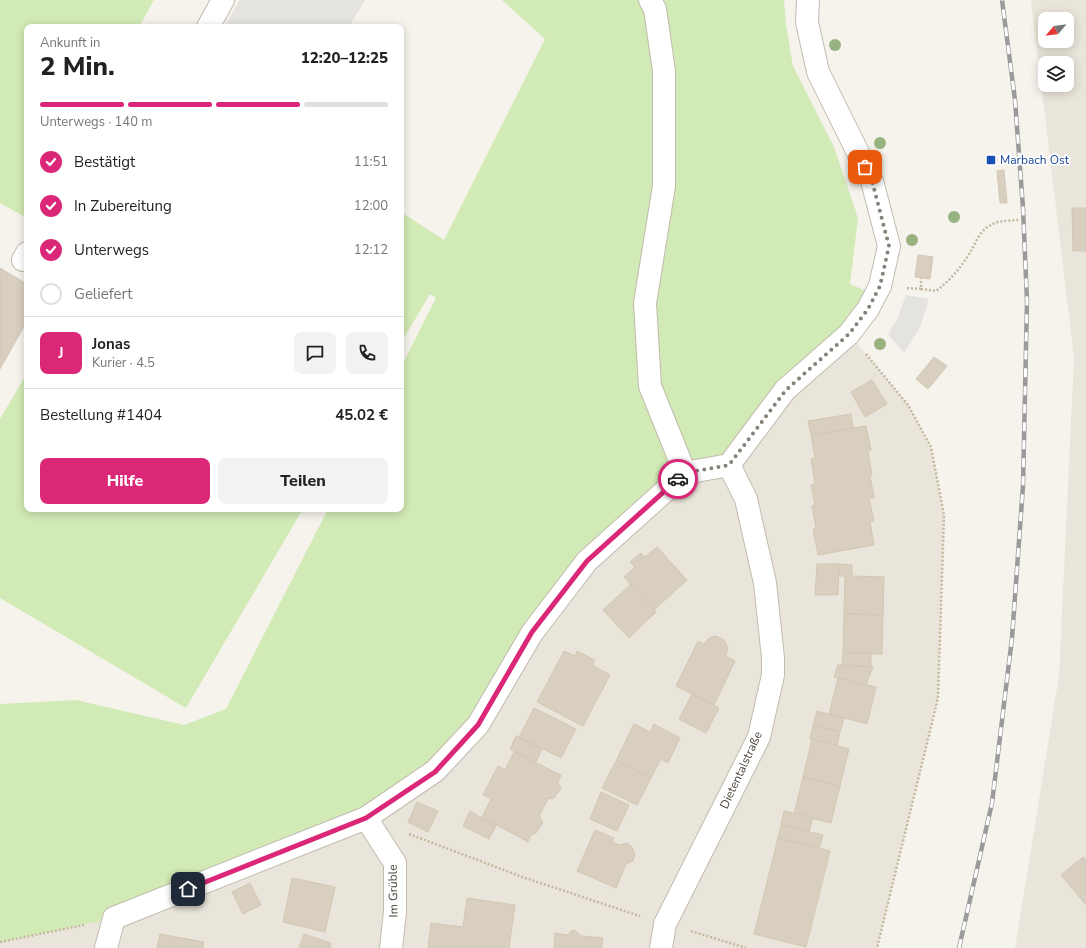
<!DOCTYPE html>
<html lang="de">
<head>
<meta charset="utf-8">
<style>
  body { margin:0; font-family:"Nunito Sans",sans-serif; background:#f2f2f2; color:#222; height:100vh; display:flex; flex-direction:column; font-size:15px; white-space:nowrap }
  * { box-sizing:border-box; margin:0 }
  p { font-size:13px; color:#767676 }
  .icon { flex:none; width:22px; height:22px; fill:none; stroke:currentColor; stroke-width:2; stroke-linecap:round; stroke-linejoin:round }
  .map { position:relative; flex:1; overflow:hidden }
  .details { position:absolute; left:24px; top:24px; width:380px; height:488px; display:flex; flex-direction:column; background:#fff; border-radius:8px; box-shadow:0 2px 10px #0003 }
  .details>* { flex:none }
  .needle { width:26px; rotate:241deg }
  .fabs { position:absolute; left:1038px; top:12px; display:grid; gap:8px }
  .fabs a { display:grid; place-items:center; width:36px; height:36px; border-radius:8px; background:#fff; box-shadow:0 2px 10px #0003; font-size:20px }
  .pin { position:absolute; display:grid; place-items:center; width:34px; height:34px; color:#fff; margin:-17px; border-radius:8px; box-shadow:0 2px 6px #0006 }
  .courier { position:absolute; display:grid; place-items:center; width:40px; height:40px; margin:-20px; border:3px solid #db2777; border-radius:50%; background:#fff; color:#222; box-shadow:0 1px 5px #0007 }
  .headline em { font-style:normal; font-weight:800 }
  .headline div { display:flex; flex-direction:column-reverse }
  .headline { display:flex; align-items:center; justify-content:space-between; height:68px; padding:0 16px }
  h1 { font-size:26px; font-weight:800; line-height:30px }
  .bar { display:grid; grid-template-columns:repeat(4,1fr); gap:6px 4px; align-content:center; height:48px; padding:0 16px }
  .bar i { height:5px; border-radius:3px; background:#e0e0e0 }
  .bar .current { background:#db2777 }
  .bar p { grid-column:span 4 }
  .line { display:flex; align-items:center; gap:10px; padding:0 16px; border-top:1px solid #e0e0e0 }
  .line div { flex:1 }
  .round { display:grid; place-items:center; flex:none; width:42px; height:42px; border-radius:8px; background:#f2f2f2 }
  ol { padding:0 16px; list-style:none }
  li { display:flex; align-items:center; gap:12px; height:44px }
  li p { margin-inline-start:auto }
  li .icon { padding:4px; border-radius:50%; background:#db2777; color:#fff; stroke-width:4 }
  li:last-child { color:#767676 }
  li i { width:22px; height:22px; border:2px solid #e0e0e0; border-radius:50% }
  .cta { display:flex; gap:8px; margin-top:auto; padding:8px 16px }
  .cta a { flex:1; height:46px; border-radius:8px; background:#db2777; color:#fff; font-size:16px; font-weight:800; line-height:46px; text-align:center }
  .cta a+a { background:#f2f2f2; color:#222 }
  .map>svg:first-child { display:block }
  .residential { fill:#eae5da; fill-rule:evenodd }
  .green { fill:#d2eab5 }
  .parking { fill:#e5e3e0 }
  .building { fill:#d8cfc1; stroke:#d3c7b4 }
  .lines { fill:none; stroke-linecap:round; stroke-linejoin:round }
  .minor-casing { stroke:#c2bbae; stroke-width:24 }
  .path { stroke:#c4b79f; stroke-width:2.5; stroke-dasharray:2 2; stroke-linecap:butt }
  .minor { stroke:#fff; stroke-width:22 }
  .rail-casing { stroke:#9a9a9a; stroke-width:4.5 }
  .rail { stroke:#fff; stroke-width:3; stroke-dasharray:9; stroke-linecap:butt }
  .tree { fill:#97b381 }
  .done { stroke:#878178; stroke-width:4; stroke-dasharray:0 7.2 }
  .route { stroke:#db2777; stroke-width:5 }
  .transit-dot { fill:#1a4fb4; stroke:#fff; stroke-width:1.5 }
  .labels { text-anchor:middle; stroke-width:3.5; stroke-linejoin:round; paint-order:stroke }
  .transit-label { font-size:12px; fill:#164399; stroke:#fff; text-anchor:start }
  .street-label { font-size:12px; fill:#4b4439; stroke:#fff }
</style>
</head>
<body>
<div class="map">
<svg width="1086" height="948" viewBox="0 0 1086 948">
  <rect width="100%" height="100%" fill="#f6f3ec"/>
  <!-- residential -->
  <g class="residential">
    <path d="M1031,0H1086V948H1015L1059,676L1074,358ZM1045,19H1067V41H1045ZM1045,63H1067V85H1045Z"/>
    <polygon points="849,334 908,405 931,447 944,515 938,698 877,948 0,948 0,940 587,561"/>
  </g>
  <!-- green -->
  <g class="green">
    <polygon points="0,0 154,0 139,27 27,27 27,218 0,203"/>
    <polygon points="502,0 784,0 786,25 793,66 834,147 858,218 850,284 864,290 849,334 729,465 685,473 587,561 489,705 417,784 114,918 0,942 0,704 76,700 184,725 226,709 328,509 401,509 401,367 436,298 430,294 401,343 401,212 444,240 545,39"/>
    <polygon points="27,373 27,509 303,509 186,708 0,598 0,419"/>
  </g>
  <!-- parking -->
  <g class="parking">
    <polygon points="240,0 365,0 349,27 224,27"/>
    <polygon points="906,295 929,299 920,327 904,353 888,334 897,319"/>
  </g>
  <!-- building -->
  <g class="building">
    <polygon points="1004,170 1007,203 1000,203 997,171"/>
    <polygon points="1072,208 1086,208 1086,251 1073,251"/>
    <polygon points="918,255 933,257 930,279 915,277"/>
    <polygon points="0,268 27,284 27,321 0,369"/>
    <polygon points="934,357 947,366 928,389 916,379"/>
    <polygon points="872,380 887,404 865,417 851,392"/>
    <polygon points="851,414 853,428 811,435 808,421"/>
    <polygon points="866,426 871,450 868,451 872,475 870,475 874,498 869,498 874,521 870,522 874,545 818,555 813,529 816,529 812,506 815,505 811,485 815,484 811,459 815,458 811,435"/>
    <polygon points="657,547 687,580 654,610 624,577 635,567 630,562 641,553 645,557"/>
    <polygon points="817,564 839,564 838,595 815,595"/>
    <polygon points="839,564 852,565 852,576 884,577 883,615 844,614 845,576 839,576"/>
    <polygon points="631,584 656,612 629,638 603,610"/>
    <polygon points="844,614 883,615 882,654 843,653"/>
    <polygon points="716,636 724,640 728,648 726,656 735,661 714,705 676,686 698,641 704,644 709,638"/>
    <polygon points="564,651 575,656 577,651 595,660 592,665 610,675 583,726 537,702"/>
    <polygon points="843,653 871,653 871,667 842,665"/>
    <polygon points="838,665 842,665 873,667 866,685 834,677"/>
    <polygon points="838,678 876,687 867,724 829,714"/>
    <polygon points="692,694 719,708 706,733 679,719"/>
    <polygon points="534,708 576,729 561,758 519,737"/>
    <polygon points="817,711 844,718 840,732 813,725"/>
    <polygon points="634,724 650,732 654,724 680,738 668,763 661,759 651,778 616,761"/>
    <polygon points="813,725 840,732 837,746 810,739"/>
    <polygon points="516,736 542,749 536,762 510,749"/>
    <polygon points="812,739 849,749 840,786 803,777"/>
    <polygon points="514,752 561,775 558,782 561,788 554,798 548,799 539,816 543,822 536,833 530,836 528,842 482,817 491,799 483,795 498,766 505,770"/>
    <polygon points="616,761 651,778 637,805 602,788"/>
    <polygon points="803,777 840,786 831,823 794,814"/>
    <polygon points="601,792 629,805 617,831 590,819"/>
    <polygon points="417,802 438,811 428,832 408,822"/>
    <polygon points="470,811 496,826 489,839 463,826"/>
    <polygon points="784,811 813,818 809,832 781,825"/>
    <polygon points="781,825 823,835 819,848 778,838"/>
    <polygon points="595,830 614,838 612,842 620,845 627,843 632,847 635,855 633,861 626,864 616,888 577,871"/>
    <polygon points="778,838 830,851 806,947 754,934"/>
    <polygon points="1083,857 1086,860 1086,905 1061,875"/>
    <polygon points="292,878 335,887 325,932 283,922"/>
    <polygon points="250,883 261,905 243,914 232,892"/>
    <polygon points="467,898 515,905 509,948 428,948 431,923 463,927"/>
    <polygon points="572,930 576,931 581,936 603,938 602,948 554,948 555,933 568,935"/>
    <polygon points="160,934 204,942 203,948 157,948"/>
    <polygon points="304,934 331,943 330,948 299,948"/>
  </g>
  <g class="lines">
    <!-- minor casing -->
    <g class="minor-casing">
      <g id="minor">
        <polyline points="650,0 655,9 664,71 664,186 645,303 650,386 685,473"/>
        <polyline points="208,27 223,0"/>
        <polyline points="23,260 27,253"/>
        <polyline points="729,465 785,390 849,334 868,309 880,286 889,246 872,181 818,72 807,22 808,0"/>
        <polyline points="366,818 395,863 395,912 391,948"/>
        <polyline points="106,948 114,918 366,818 435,771 478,725 532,633 587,561 685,473 729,465"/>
        <polyline points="661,948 665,924 759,737 773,675 773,658 765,583 746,499 729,465"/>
      </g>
    </g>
    <!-- path -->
    <g class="path">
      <polyline points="907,288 921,289 921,278"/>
      <path d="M921,289L936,291C950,281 962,266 971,251C976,242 980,230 991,225C999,220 1010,221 1019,220"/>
      <polyline points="866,354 908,405 931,447 944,515 938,698 877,948"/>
      <polyline points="409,834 525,878 640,916"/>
      <polyline points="691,931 746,948"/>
      <polyline points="0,942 84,925"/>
    </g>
    <!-- minor -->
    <use href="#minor" class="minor"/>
    <!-- rail casing -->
    <g class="rail-casing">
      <polyline id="rail" points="959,948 992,803 1012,638 1023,486 1027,301 1023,208 1015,100 1002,0"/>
    </g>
    <!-- rail -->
    <use href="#rail" class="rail"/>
  </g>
  <!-- trees -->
  <g class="tree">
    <circle cx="835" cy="45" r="6"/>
    <circle cx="880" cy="143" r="6"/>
    <circle cx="954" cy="217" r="6"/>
    <circle cx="912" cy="240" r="6"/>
    <circle cx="880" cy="344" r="6"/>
  </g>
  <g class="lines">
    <!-- done -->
    <polyline class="done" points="678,479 685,473 729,465 786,390 849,334 868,309 880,286 889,246 872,181 865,167"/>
    <!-- route -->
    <polyline class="route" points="188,889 366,818 435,772 478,725 532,632 587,561 678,479"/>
  </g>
  <!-- markers -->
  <rect class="transit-dot" x="986" y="155" width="10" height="10" rx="2"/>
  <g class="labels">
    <!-- transit labels -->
    <g class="transit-label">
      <text x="1000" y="164">Marbach Ost</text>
    </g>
    <!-- street labels -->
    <g class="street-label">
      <text transform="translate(741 770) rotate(-65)" y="4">Dietentalstraße</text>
      <text transform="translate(393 891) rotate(-91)" y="4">Im Grüble</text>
    </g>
  </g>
</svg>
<div class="fabs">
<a><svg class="needle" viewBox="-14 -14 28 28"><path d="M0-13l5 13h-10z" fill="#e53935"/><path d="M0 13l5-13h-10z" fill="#767676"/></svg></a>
<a><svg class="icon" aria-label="layers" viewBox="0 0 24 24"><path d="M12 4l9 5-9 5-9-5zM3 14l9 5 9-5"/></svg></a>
</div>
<div class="pin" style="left:865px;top:167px;background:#ea580c"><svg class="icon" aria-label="bag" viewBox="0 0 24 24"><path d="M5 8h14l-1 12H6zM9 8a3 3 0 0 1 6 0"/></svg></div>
<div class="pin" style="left:188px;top:889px;background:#1f2937"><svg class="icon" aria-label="home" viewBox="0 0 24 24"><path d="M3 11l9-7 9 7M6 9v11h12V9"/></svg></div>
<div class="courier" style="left:678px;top:479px"><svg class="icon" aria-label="car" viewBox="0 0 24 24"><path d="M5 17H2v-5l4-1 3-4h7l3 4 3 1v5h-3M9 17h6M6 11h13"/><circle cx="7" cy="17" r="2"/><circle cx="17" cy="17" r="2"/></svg></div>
<section class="details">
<div class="headline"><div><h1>2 Min.</h1><p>Ankunft in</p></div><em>12:20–12:25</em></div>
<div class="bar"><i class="current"></i><i class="current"></i><i class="current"></i><i></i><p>Unterwegs · 140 m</p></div>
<ol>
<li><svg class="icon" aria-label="check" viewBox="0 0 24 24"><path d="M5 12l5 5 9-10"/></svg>Bestätigt<p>11:51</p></li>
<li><svg class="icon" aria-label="check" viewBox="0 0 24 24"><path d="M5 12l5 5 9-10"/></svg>In Zubereitung<p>12:00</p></li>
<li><svg class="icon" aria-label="check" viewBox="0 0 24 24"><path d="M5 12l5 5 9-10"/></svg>Unterwegs<p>12:12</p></li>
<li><i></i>Geliefert</li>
</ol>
<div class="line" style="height:72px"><b class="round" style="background:#db2777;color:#fff">J</b><div><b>Jonas</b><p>Kurier · 4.5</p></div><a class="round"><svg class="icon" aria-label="chat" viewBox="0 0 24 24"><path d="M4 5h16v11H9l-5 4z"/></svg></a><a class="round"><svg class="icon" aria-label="phone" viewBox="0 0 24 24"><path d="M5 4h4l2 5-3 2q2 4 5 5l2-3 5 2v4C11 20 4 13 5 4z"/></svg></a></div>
<div class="line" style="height:52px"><div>Bestellung #1404</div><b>45.02 €</b></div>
<div class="cta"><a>Hilfe</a><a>Teilen</a></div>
</section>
</div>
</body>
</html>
